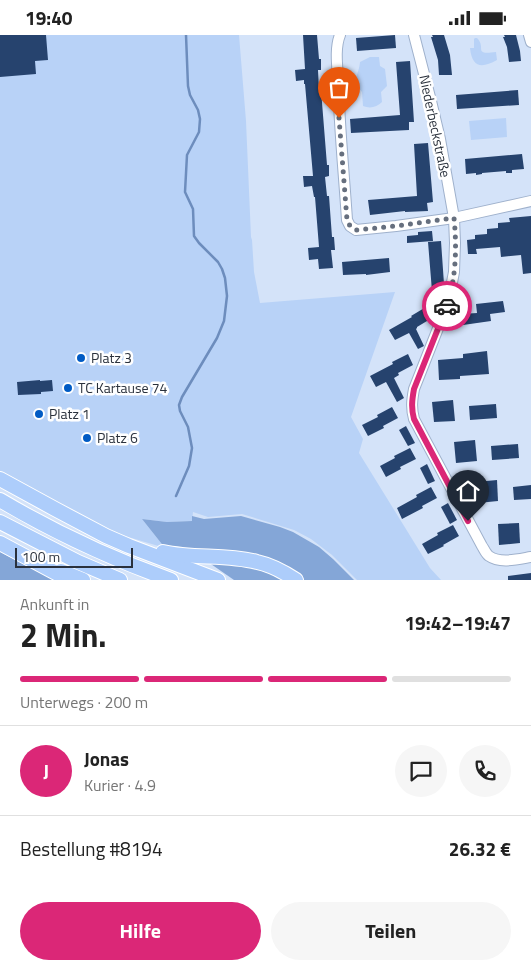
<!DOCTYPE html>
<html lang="de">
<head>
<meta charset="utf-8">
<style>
  body { margin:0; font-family:"Titillium Web",sans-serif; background:#f6f6f6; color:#222; height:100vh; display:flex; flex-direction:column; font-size:19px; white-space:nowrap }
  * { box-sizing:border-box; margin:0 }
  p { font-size:16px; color:#767676 }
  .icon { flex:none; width:28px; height:28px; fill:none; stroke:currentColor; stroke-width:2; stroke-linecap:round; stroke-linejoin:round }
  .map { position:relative; height:545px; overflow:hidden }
  .panel { display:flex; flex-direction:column; background:#fff; flex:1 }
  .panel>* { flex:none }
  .scale { position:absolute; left:15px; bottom:12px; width:118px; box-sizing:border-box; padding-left:5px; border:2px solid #2a313c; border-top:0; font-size:14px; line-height:18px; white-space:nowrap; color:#2a313c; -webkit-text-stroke:4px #fff; paint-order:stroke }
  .pin { position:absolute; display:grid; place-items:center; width:42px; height:42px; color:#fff; margin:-51px -21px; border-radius:50% 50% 50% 0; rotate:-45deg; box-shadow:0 0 5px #0007 }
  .pin .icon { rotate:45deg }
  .courier { position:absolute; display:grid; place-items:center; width:50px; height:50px; margin:-25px; border:4px solid #db2777; border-radius:50%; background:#fff; color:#222; box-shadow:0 1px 6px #0007 }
  .head em { font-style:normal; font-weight:700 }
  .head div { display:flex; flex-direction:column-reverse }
  .head { display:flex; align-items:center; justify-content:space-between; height:85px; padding:0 20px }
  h1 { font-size:32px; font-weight:700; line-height:38px }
  .bar { display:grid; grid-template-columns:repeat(4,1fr); gap:8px 5px; align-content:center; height:60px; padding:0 20px }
  .bar i { height:6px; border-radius:4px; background:#e0e0e0 }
  .bar .active { background:#db2777 }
  .bar p { grid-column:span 4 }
  .line { display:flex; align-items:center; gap:12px; padding:0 20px; border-top:1px solid #e0e0e0 }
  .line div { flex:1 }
  .round { display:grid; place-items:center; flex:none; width:52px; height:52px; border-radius:26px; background:#f6f6f6 }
  .action { display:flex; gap:10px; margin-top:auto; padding:10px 20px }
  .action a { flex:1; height:58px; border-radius:30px; background:#db2777; color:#fff; font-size:20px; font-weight:700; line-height:58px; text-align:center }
  .action a+a { background:#f6f6f6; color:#222 }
  .status { display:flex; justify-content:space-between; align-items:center; height:35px; padding:0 25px; background:#fff; direction:ltr }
  .status svg { height:14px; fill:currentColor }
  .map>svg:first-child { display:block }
  .green { fill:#b8d2f7 }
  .forest { fill:#84a6d7 }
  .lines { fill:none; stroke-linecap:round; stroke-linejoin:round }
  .stream { stroke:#6d8dbd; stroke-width:2.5 }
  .building { fill:#26436e }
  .minor-casing { stroke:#9fb1cc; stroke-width:12 }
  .highway-casing { stroke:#fff; stroke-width:16 }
  .minor { stroke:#fff; stroke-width:10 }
  .highway { stroke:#adcdfb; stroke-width:14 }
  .done { stroke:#666f7e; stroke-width:5; stroke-dasharray:0 9 }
  .route { stroke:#db2777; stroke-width:6 }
  .poi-dot { fill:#015bc4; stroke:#fff; stroke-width:2 }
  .labels { text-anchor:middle; stroke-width:5; stroke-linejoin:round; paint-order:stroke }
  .street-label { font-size:14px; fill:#2a313c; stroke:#fff }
  .poi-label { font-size:14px; fill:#2a313c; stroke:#fff; text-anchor:start }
</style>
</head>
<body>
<div class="status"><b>19:40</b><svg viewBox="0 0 49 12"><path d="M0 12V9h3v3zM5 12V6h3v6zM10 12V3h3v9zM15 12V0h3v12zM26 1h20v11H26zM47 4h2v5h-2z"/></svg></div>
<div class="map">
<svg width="531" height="545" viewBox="0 0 531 545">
  <rect width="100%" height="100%" fill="#d4e3f9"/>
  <!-- green -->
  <g class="green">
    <polygon points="0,0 239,0 246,86 251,202 252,205 254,237 260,268 395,257 351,382 363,404 359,418 430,533 441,545 357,545 332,520 311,504 294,495 242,479 208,482 193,477 192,486 167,487 142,484 165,513 125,501 98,491 0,437"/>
    <path d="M475,3H477C487,13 472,20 496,17L497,25C481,34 472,32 470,13H474V4Z"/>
    <path d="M370,22H379L380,31L385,34L387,51L381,57L382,67C377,72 370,74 363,71L362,57C351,44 359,40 360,27Z"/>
    <polygon points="506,83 507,102 471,105 469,86"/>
  </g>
  <!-- forest -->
  <g class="forest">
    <polygon points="192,481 204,484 241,481 280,492 293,497 319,512 333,524 354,545 304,545 294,536 165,513 142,484 167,487 192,486"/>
    <polygon points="0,517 54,545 0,545"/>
    <polygon points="208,527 248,529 272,539 283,545 234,545"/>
  </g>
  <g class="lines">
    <!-- stream -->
    <polyline class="stream" points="176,461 189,431 192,413 188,392 180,376 179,370 182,362 217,303 224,286 227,261 225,243 222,234 218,227 199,208 194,201 193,174 185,157 187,120 199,97 200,84 198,75 190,60 188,51 186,0"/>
  </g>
  <!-- building -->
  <g class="building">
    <polygon points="0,0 46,0 48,25 35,26 36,39 0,42"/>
    <polygon points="303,0 317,0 319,24 321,24 321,35 318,35 319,55 321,55 327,130 329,130 329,141 325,142 327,161 329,161 332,202 334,202 335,215 331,215 333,233 319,234 318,224 309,225 308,213 319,212 315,162 314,162 312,151 304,152 303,141 313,141 305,49 304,49 304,45 296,46 295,35 305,34"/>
    <polygon points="395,0 396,13 357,16 356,3"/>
    <polygon points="432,0 444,0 450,20 452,40 439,40 438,25 431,2 433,2"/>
    <polygon points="504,0 516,0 520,16 521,26 509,27 507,12 503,2 505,2"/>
    <polygon points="410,26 414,87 409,87 409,95 351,98 350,84 400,80 396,27"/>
    <polygon points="518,55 519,70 457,74 456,60"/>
    <polygon points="428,108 433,167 427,168 428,176 405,177 405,176 370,180 368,165 417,161 414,109"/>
    <polygon points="522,119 524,134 512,135 512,138 506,138 506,136 482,138 482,139 476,140 476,138 466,139 465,124"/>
    <polygon points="531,181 531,238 523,239 521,220 501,222 500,212 476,214 477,219 468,219 467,205 475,204 475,200 487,199 487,194 498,193 498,188 510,187 509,183"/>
    <polygon points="432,196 433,206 407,208 407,201 418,200 418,197"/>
    <polygon points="441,206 444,249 438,249 438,255 432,256 428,207"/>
    <polygon points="389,223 390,237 366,240 366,239 343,240 342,227"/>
    <polygon points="503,266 505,277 490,279 491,286 463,290 462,279 477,278 476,269"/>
    <polygon points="426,272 432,283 417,292 417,293 416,294 424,311 418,314 409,298 395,305 389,295 412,282 411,281"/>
    <polygon points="487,316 489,339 460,341 460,344 439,345 438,325 463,323 463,319"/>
    <polygon points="408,319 413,330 398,338 399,340 394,343 404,363 397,367 386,347 376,352 370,341 393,329 392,327"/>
    <polygon points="40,345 40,346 52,345 53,356 41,357 41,359 18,360 17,347"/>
    <polygon points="453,365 455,386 434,387 432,367"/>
    <polygon points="496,369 497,383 470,385 469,371"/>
    <polygon points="392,372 398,383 383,391 384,393 368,401 362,390 378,382 377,380"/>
    <polygon points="406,391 415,408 408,411 399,395"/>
    <polygon points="475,405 477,426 456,428 454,407"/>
    <polygon points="518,409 519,423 492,425 491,411"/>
    <polygon points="410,413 416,424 400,432 401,434 386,442 380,431 395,423 394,421"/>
    <polygon points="427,429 435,446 428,449 420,433"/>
    <polygon points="497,445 498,466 478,468 476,447"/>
    <polygon points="531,450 531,464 514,465 513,452"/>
    <polygon points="431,452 437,463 422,471 423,473 402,484 397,473 417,462 416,460"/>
    <polygon points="448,468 457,485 450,489 441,472"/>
    <polygon points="519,488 520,508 499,510 498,489"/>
    <polygon points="453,490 459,501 443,510 444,511 428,519 422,509 438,500 437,498"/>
    <polygon points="531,538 531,545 508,545 508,541"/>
  </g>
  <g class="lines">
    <!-- minor casing -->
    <g class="minor-casing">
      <g id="minor">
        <path d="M340,0C335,12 337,29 338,42C339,90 344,138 347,185L350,191L356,195L396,191L454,183L531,166"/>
        <path d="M414,0L431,66L440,104L454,183L455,208L454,237L448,268L414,354C412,365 411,373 414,384L482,511C484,514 486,519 489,521C500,529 519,524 531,522"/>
        <polyline points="529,0 531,7"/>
      </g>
    </g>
    <!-- highway casing -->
    <g class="highway-casing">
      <g id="highway">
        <polyline points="0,444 55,474 106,501 129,511 218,545"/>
        <path d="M0,465C54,497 112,524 171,545"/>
        <polyline points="0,487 78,527 120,545"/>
        <polyline points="0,508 69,545"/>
        <path d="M163,517C194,524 226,519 257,527C271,530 284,537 296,545"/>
        <polyline points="61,536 83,545"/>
      </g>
    </g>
    <!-- minor -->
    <use href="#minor" class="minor"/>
    <!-- highway -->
    <use href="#highway" class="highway"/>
  </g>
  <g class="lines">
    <!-- done -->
    <path class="done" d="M339,83L347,185L350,191L356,195L396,191L454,183C457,212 456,243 447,271"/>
    <!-- route -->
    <path class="route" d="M447,271L414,354C412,365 411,373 414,384L468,486"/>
  </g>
  <!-- markers -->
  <g class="poi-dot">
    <circle cx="81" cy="323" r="5"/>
    <circle cx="68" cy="353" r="5"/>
    <circle cx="39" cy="379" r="5"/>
    <circle cx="87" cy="403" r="5"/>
  </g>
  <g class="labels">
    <!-- street labels -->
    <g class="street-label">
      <text transform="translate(435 91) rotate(78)" y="5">Niederbeckstraße</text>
    </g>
    <!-- poi labels -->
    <g class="poi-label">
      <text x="91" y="328">Platz 3</text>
      <text x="78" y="358">TC Kartause 74</text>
      <text x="49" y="384">Platz 1</text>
      <text x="97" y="408">Platz 6</text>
    </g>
  </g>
</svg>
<div class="scale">100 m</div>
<div class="pin" style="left:339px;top:83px;background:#ea580c"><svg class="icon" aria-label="bag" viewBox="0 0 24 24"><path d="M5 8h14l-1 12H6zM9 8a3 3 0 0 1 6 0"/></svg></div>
<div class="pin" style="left:468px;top:486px;background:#1f2937"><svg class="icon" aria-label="home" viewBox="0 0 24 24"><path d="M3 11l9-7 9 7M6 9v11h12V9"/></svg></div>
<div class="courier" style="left:447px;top:271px"><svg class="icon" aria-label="car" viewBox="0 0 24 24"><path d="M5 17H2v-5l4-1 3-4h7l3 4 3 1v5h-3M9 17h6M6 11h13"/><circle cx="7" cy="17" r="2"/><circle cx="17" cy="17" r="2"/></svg></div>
</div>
<section class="panel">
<div class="head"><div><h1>2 Min.</h1><p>Ankunft in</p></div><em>19:42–19:47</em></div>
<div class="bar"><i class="active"></i><i class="active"></i><i class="active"></i><i></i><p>Unterwegs · 200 m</p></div>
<div class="line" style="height:90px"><b class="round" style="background:#db2777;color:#fff">J</b><div><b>Jonas</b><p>Kurier · 4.9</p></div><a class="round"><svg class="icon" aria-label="chat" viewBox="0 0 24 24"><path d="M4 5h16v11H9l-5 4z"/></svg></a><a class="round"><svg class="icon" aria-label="phone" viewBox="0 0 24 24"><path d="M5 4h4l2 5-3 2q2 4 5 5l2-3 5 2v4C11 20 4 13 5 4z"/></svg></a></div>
<div class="line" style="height:65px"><div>Bestellung #8194</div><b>26.32 €</b></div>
<div class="action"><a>Hilfe</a><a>Teilen</a></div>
</section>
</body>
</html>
